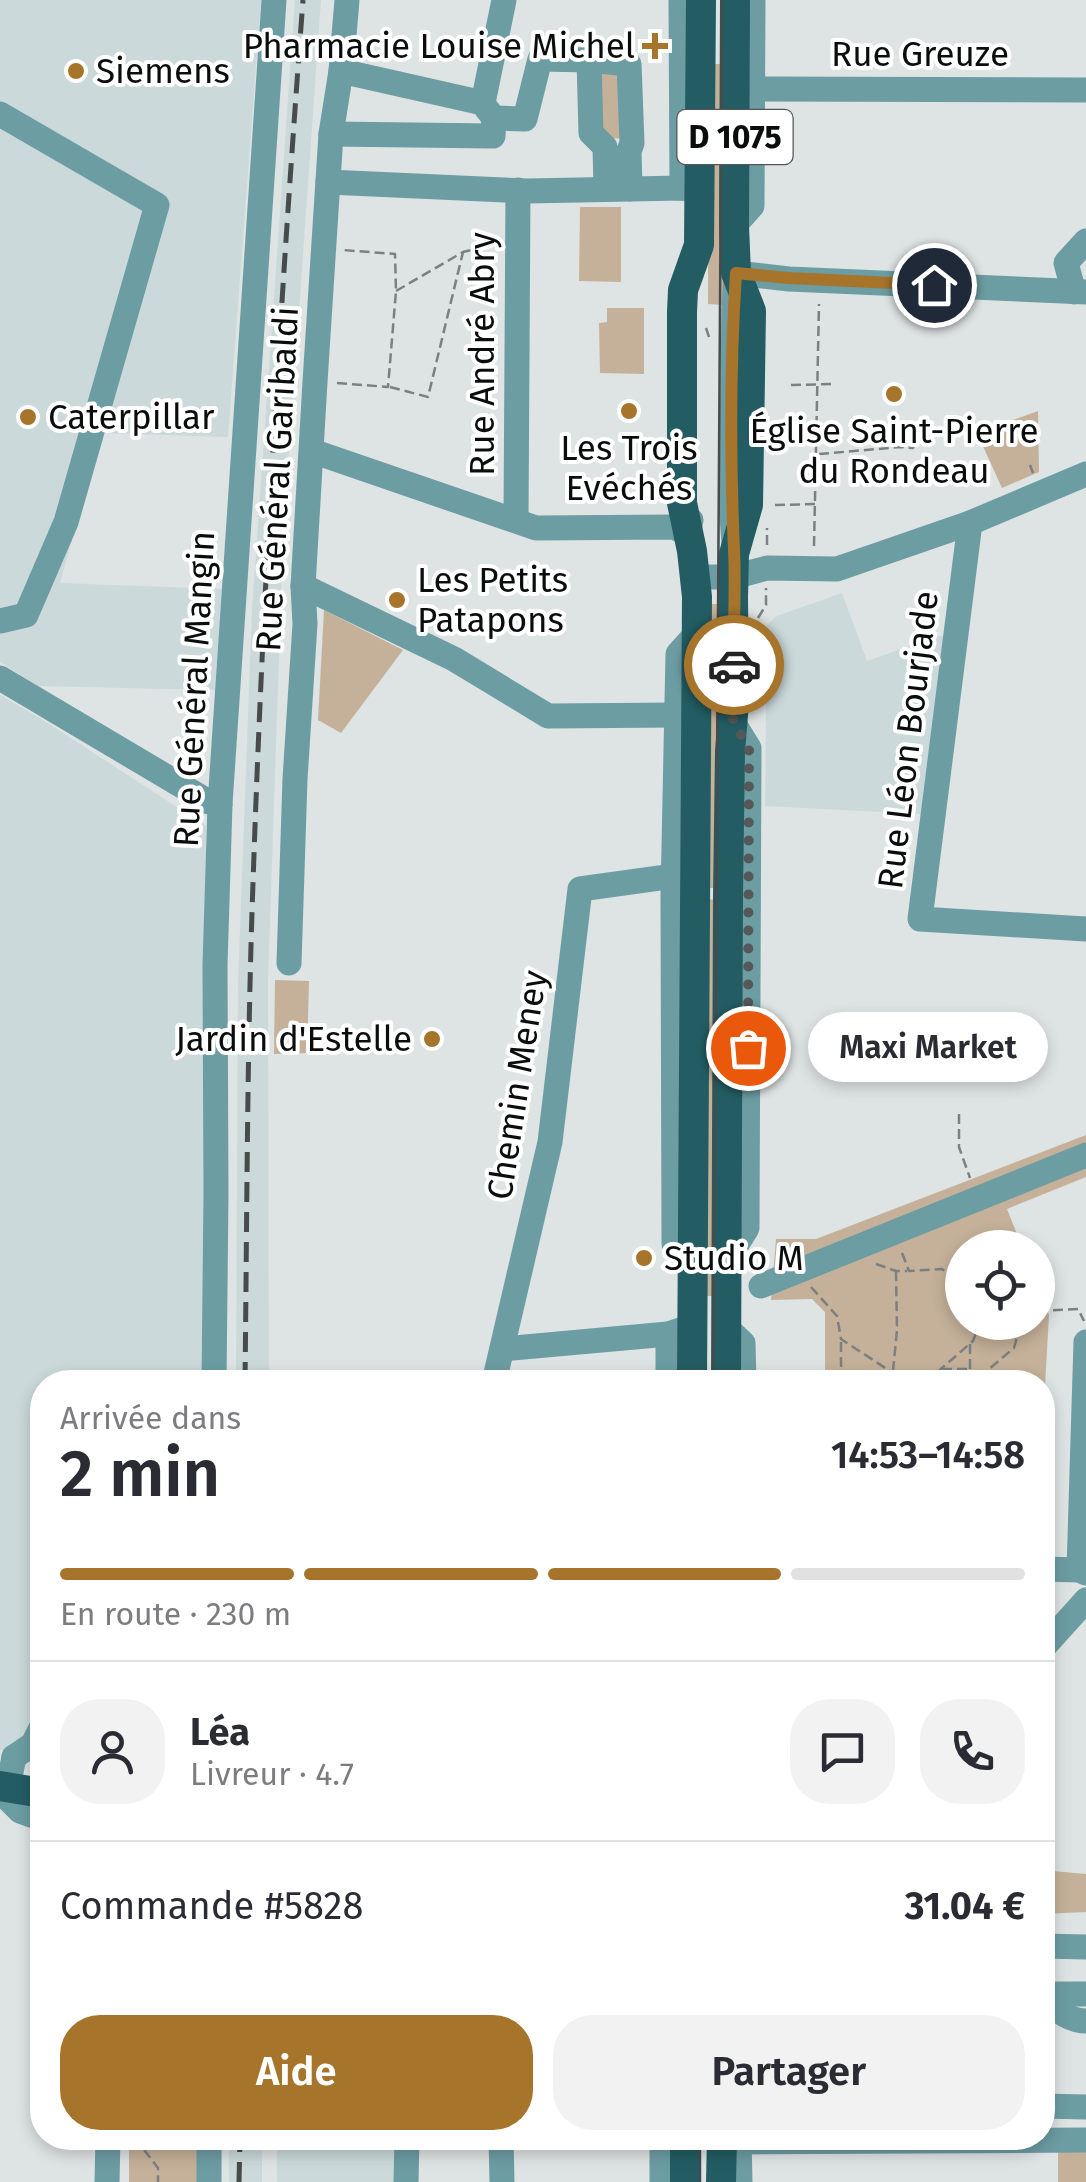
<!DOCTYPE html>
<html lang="fr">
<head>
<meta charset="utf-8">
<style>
  body { margin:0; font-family:"Fira Sans",sans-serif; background:#f2f2f3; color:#2b2b33; height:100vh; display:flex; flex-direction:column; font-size:38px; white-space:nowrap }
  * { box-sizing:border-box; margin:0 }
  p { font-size:32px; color:#7c7c81 }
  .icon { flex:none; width:55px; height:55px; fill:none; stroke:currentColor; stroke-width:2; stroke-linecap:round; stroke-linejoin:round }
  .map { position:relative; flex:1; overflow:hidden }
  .details { position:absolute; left:30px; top:1370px; width:1025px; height:780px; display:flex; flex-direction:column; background:#fff; border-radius:40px; box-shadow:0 5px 15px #0003 }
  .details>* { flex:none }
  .buttons { position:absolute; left:945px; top:1230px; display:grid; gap:20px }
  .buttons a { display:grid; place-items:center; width:110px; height:110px; border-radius:50%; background:#fff; box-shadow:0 5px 15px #0003; font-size:50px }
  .pin { position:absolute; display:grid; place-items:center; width:85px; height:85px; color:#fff; margin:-42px; border:5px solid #fff; border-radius:50%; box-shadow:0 2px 10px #0007 }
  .courier { position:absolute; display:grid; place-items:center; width:100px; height:100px; margin:-50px; border:8px solid #a6742a; border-radius:50%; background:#fff; color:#222; box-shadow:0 2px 12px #0007 }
  .bubble { position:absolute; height:70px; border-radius:35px; background:#fff; box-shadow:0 5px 15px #0003; font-size:32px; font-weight:600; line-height:70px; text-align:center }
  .head em { font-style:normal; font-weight:600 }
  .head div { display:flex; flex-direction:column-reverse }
  .head { display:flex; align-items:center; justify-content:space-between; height:170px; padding:0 30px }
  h1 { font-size:65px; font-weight:600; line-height:75px }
  .bar { display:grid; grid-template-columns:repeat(4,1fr); gap:15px 10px; align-content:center; height:120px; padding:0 30px }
  .bar i { height:12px; border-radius:8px; background:#e1e1e2 }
  .bar .selected { background:#a6742a }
  .bar p { grid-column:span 4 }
  .line { display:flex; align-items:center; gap:25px; padding:0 30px; border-top:2px solid #e1e1e2 }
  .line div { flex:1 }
  .round { display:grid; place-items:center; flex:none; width:105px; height:105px; border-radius:40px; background:#f2f2f3 }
  .action { display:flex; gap:20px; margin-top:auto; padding:20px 30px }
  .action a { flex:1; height:115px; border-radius:40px; background:#a6742a; color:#fff; font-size:40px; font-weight:600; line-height:115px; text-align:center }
  .action a+a { background:#f2f2f3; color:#2b2b33 }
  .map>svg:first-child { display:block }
  .built { fill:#cbd9db }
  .green { fill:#c5b199 }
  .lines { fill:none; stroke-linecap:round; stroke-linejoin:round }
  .path { stroke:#7c8080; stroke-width:2.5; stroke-dasharray:10 5; stroke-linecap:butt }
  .minor { stroke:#6c9da3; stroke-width:25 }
  .major { stroke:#235d63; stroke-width:30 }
  .tram { stroke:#484b4b; stroke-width:2.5 }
  .rail { stroke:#484b4b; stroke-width:5; stroke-dasharray:20 10; stroke-linecap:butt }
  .done { stroke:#555858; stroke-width:10; stroke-dasharray:0 18 }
  .route { stroke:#a6742a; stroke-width:12 }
  .poi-dot { fill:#a6742a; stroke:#fff; stroke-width:4 }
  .labels { text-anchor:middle; stroke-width:8; stroke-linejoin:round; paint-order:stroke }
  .shield { fill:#fff; stroke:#545656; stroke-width:2.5 }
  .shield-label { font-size:32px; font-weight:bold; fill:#0b0d0d }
  .poi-label { font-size:35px; fill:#0b0d0d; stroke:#fff; text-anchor:start }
  .street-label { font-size:35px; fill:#0b0d0d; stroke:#fff }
</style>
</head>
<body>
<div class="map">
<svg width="1086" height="2182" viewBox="0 0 1086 2182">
  <rect width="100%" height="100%" fill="#dee3e3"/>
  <!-- built -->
  <g class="built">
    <polygon points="0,0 261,0 228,437 102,433 60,583 222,589 215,690 38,686 0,662"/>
    <polygon points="295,0 321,0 283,538 268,981 269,1382 236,1382 238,984 252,609"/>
    <polygon points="842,593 867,661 938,636 945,636 922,814 765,806 767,625 777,616"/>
    <polygon points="0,695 43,720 206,826 204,1382 42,1382 42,1756 0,1750"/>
    <rect x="229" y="2138" width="33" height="44"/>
    <rect x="277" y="2138" width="120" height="44"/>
  </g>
  <!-- green -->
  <g class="green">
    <polygon points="709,64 725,64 724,305 708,304"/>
    <polygon points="626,70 628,138 600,139 598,71"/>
    <polygon points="580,207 621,207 621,282 579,281"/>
    <polygon points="607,308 644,308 644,374 600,373 599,323 607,322"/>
    <polygon points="1038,411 1039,472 1002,488 977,433"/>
    <polygon points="706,604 722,604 720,888 704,888"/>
    <polygon points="324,610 403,650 341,733 318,720"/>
    <polygon points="704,899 720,900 718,1296 702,1296"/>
    <polygon points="275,980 309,981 307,1053 274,1054"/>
    <polygon points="1086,1135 1086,1177 1007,1209 1022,1247 962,1248 962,1322 1038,1322 1038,1286 1049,1315 1043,1421 1042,1382 825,1382 825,1312 812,1299 771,1300 776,1239 816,1239"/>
    <polygon points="1053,1871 1086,1874 1086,1912 1043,1914 1043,1895"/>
    <polygon points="129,2138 203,2138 202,2182 129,2182"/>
    <rect x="1058" y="2145" width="28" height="37"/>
  </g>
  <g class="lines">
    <!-- path -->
    <g class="path">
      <polyline points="396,291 463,252 496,244"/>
      <polyline points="706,328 709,337"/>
      <polyline points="337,383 388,387 396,291 395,254 343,250"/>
      <polyline points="791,385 836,384"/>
      <polyline points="390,387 428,397 463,252"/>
      <polyline points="901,423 901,446"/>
      <polyline points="819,454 901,447 913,448 916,433"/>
      <polyline points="1030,465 1033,473"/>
      <polyline points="775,505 816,504"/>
      <polyline points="767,545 767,528"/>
      <polyline points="814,546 819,304"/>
      <polyline points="758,618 766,605 766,588"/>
      <polyline points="959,1114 959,1147 970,1178"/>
      <polyline points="902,1253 909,1271 942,1269 962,1285"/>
      <polyline points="876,1264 896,1271 907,1271"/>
      <polyline points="811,1287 837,1316 841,1339 893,1373 894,1382"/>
      <polyline points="1038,1311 1078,1309 1084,1321"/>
      <polyline points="970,1344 970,1382"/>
      <polyline points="942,1369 969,1369"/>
      <polyline points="893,1371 897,1330 896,1271"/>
      <polyline points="815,1382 815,1373 820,1373 820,1382"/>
      <polyline points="841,1382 841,1339"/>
      <polyline points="926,1382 973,1341 980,1322"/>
      <polyline points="989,1382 989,1369 1014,1348 1017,1337 1013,1328 1006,1322"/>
      <polyline points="135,2138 158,2168 158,2182"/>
    </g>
    <!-- minor -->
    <g class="minor">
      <polyline points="681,0 682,188"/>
      <polyline points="341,71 483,103 504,0"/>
      <polyline points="753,89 1086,90"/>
      <polyline points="486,108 494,118 525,119 540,59 589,60"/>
      <polyline points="0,114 157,205 66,522 26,615 0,621"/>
      <polyline points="331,134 493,136 494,118"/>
      <polyline points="328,182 527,191 682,188 700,190"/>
      <polyline points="606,189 605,147 591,133 589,60 629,64 632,143 629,151 630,189"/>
      <polyline points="734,226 752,206 753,0"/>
      <polyline points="1074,292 1066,263 1086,241"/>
      <polyline points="312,451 536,528 674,527 688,534 691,520"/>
      <polyline points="516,519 518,190"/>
      <polyline points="970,523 920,919 1086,929"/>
      <polyline points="734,543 731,504 734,311 736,273 789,279 1086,292"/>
      <polyline points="695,577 734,577 767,568 837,569 970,523 1086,474"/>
      <polyline points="303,586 454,659 548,716 677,715"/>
      <polyline points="0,678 209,802 220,804"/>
      <polyline points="289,963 295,779 305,624 303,586 315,382 331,134 341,71 347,0"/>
      <polyline points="727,1260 747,1228 749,748 733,722"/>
      <polyline points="693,1270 674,1244 673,895 678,654 697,633"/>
      <polyline points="761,1286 1086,1155"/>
      <polyline points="727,1328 743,1343 744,1382"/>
      <polyline points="668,1334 668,1382"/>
      <polyline points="502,1349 668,1334 692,1326"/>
      <polyline points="214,1382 216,1193 215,965 220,804 274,0"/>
      <polyline points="494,1382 550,1142 580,889 674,876"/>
      <polyline points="1042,1569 1079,1570 1086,1573"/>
      <polyline points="1079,1570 1086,1342"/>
      <polyline points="1042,1649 1086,1600"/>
      <polyline points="14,1757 8,1787 10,1801 20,1811 42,1819"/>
      <polyline points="14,1757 33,1744 42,1726"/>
      <polyline points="1042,1946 1086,1947"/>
      <polyline points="1042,1994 1086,1994"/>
      <path d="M1042,1996C1054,2009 1069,2021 1086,2021"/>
      <polyline points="1042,2106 1086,2107"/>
      <polyline points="501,2138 502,2182"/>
      <polyline points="739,2138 740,2182"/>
      <polyline points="740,2142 1086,2140"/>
      <polyline points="107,2182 108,2138"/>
      <polyline points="209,2182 209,2138"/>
      <polyline points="406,2182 407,2138"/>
      <polyline points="662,2182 662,2138"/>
    </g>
    <!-- major -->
    <g class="major">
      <polyline points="692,1382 697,597 692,551 682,503 682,312 683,290 699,245 701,0"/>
      <polyline points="726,1382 728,895 730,752 734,702 733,597 734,554 748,505 751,311 736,273 734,226 735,0"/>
      <polyline points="0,1786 42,1793"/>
      <polyline points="685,2182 685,2138"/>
      <polyline points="721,2182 722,2138"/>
    </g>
    <!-- tram -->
    <g class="tram">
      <polyline points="713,1382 722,0"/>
      <polyline points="700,2182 700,2138"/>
    </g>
    <!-- rail -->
    <g class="rail">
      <path d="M245,1382C247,1216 247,1050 253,883C263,588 281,294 303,0"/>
      <polyline points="239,2182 240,2138"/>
    </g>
  </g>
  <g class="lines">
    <!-- done -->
    <polyline class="done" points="734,665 733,722 749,748 748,1048"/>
    <!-- route -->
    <path class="route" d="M734,665C733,627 736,588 734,550C730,458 730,365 736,273L789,278L934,285"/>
  </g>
  <!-- markers -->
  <g class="poi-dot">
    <path d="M650 31h10v10h10v10h-10v10h-10v-10h-10v-10h10z"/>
    <circle cx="76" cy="71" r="10"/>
    <circle cx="894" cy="394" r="10"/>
    <circle cx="629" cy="411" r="10"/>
    <circle cx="28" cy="417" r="10"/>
    <circle cx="397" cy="600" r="10"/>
    <circle cx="432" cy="1039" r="10"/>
    <circle cx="644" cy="1258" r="10"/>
  </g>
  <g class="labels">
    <!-- shield labels -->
    <rect class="shield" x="677.5" y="110" width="115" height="54" rx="8"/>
    <g class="shield-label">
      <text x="735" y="148">D 1075</text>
    </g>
    <!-- poi labels -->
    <g class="poi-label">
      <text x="635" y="58" text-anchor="end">Pharmacie Louise Michel</text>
      <text x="96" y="83">Siemens</text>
      <text x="48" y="429">Caterpillar</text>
      <text x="894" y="443" text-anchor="middle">Église Saint-Pierre<tspan x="894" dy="40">du Rondeau</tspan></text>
      <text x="629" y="460" text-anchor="middle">Les Trois<tspan x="629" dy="40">Evéchés</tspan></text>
      <text x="417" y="592">Les Petits<tspan x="417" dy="40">Patapons</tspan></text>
      <text x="412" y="1051" text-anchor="end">Jardin d'Estelle</text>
      <text x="664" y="1270">Studio M</text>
    </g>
    <!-- street labels -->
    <g class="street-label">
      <text x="920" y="66">Rue Greuze</text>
      <text transform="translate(482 354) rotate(-90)" y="12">Rue André Abry</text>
      <text transform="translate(277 479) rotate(-87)" y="12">Rue Général Garibaldi</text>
      <text transform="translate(194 689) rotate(-87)" y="12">Rue Général Mangin</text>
      <text transform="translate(908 740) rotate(-83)" y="12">Rue Léon Bourjade</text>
      <text transform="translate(517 1085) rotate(-81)" y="12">Chemin Meney</text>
    </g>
  </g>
</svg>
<div class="buttons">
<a><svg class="icon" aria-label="locate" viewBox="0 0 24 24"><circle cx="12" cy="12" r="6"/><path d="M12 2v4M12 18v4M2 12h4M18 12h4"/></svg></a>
</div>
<div class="pin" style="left:748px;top:1048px;background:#ea580c"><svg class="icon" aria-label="bag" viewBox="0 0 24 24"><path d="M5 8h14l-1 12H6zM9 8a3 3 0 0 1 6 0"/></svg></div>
<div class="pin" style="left:934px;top:285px;background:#1f2937"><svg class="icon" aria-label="home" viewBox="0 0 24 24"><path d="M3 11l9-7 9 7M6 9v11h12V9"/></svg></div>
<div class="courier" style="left:734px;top:665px"><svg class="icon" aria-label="car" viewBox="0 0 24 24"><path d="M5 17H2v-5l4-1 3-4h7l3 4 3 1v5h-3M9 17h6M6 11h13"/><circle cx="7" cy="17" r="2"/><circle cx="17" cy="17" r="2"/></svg></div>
<div class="bubble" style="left:808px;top:1012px;width:240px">Maxi Market</div>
<section class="details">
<div class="head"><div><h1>2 min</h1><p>Arrivée dans</p></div><em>14:53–14:58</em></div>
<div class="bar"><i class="selected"></i><i class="selected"></i><i class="selected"></i><i></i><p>En route · 230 m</p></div>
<div class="line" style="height:180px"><a class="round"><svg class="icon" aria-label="person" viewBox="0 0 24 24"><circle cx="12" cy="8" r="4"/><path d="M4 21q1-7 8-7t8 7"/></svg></a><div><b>Léa</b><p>Livreur · 4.7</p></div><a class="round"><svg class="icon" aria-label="chat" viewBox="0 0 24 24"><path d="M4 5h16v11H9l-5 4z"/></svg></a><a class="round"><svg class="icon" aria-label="phone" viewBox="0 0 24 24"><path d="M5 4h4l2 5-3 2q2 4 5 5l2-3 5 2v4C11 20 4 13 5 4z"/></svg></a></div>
<div class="line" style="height:130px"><div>Commande #5828</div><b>31.04 €</b></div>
<div class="action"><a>Aide</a><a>Partager</a></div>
</section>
</div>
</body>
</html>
